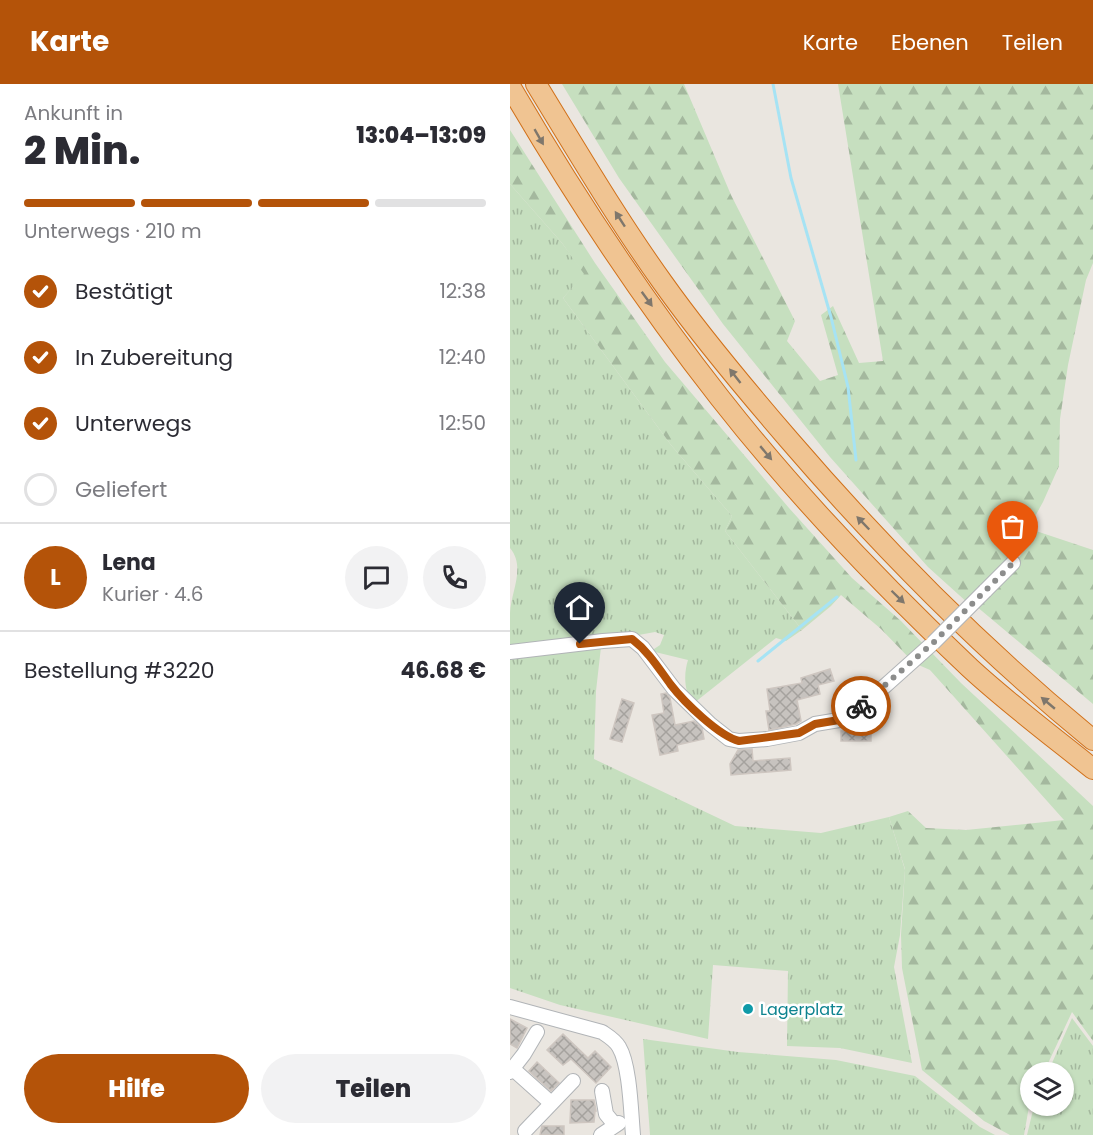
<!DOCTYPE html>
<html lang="de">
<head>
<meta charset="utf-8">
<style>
  body { margin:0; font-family:Poppins,sans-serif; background:#f2f2f3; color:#2b2b33; height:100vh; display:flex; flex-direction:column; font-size:22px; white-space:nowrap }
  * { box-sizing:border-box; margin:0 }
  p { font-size:20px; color:#7c7c81 }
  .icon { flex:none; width:33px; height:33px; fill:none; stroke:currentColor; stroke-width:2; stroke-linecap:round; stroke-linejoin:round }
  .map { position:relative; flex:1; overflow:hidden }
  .drawer { display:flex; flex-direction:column; background:#fff; width:510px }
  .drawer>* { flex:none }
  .buttons { position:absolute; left:510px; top:978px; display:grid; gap:12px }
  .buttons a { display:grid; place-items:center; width:54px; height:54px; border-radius:50%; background:#fff; box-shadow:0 2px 4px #0004; font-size:30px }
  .pin { position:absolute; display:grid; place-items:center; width:51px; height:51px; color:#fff; margin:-62px -26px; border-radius:50% 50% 50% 0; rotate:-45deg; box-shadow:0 0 6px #0007 }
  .pin .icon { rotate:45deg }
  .courier { position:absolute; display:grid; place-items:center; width:60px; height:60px; margin:-30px; border:4px solid #b45309; border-radius:50%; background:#fff; color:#222; box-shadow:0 2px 8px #0007 }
  .headline em { font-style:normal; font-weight:800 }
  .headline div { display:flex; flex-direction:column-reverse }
  .headline { display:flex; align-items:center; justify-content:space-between; height:102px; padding:0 24px }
  h1 { font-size:39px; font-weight:800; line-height:45px }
  .bar { display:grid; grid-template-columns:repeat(4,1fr); gap:9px 6px; align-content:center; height:72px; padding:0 24px }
  .bar i { height:8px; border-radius:4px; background:#e1e1e2 }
  .bar .on { background:#b45309 }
  .bar p { grid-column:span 4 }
  .line { display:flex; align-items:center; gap:15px; padding:0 24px; border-top:2px solid #e1e1e2 }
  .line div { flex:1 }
  .round { display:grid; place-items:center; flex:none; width:63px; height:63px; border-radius:32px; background:#f2f2f3 }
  ol { padding:0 24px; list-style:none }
  li { display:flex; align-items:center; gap:18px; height:66px }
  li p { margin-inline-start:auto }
  li .icon { padding:6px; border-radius:50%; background:#b45309; color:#fff; stroke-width:4 }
  li:last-child { color:#7c7c81 }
  li i { width:33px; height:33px; border:3px solid #e1e1e2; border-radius:50% }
  .button { display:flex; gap:12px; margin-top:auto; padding:12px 24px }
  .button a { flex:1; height:69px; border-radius:36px; background:#b45309; color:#fff; font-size:24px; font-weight:800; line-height:69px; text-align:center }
  .button a+a { background:#f2f2f3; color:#2b2b33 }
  header { display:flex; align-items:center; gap:36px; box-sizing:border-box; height:84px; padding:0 30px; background:#b45309; color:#fff }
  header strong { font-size:28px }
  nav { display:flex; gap:33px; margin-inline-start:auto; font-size:21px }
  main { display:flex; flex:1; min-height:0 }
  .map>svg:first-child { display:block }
  .grass { fill:url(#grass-tufts) }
  .forest { fill:url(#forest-firs) }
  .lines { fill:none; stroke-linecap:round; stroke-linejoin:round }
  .stream { stroke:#a6e3f4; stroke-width:3 }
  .building { fill:url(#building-cross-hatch); stroke:#cec6c0; stroke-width:1.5 }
  .minor-casing { stroke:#b1b4b7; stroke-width:16 }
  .highway-casing { stroke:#d1711a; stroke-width:22 }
  .minor { stroke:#fff; stroke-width:14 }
  .highway { stroke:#f0c492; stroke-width:20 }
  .minor-bridge-casing { stroke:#b1b4b7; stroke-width:16; stroke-linecap:butt }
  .minor-bridge { stroke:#fff; stroke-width:14 }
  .oneway { fill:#7f776c }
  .done { stroke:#8c8d8c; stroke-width:6; stroke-dasharray:0 10.8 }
  .route { stroke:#b45309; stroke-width:8 }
  .culture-dot { fill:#0f9aa8; stroke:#fff; stroke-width:2 }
  .labels { text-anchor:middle; stroke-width:5; stroke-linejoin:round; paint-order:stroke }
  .culture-label { font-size:16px; fill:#0d838f; stroke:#fff; text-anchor:start }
</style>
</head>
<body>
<header>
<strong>Karte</strong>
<nav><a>Karte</a><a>Ebenen</a><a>Teilen</a></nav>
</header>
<main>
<section class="drawer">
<div class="headline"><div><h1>2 Min.</h1><p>Ankunft in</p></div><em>13:04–13:09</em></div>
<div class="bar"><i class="on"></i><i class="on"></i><i class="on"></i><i></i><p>Unterwegs · 210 m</p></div>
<ol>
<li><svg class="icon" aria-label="check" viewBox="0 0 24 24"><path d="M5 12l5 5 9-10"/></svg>Bestätigt<p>12:38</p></li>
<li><svg class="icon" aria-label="check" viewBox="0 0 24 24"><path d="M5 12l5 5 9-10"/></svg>In Zubereitung<p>12:40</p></li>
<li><svg class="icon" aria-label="check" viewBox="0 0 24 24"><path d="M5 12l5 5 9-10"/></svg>Unterwegs<p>12:50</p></li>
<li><i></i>Geliefert</li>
</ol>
<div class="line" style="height:108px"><b class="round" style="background:#b45309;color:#fff">L</b><div><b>Lena</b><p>Kurier · 4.6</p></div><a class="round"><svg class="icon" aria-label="chat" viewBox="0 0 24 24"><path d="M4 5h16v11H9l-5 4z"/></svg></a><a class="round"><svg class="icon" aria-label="phone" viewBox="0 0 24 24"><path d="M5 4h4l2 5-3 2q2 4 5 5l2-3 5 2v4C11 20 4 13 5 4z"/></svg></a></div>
<div class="line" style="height:78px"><div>Bestellung #3220</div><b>46.68 €</b></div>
<div class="button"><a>Hilfe</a><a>Teilen</a></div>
</section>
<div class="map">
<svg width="583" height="1051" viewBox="0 0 583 1051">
  <defs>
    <pattern id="grass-tufts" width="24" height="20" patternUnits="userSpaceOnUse" patternTransform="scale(1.5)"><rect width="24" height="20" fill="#c6dfbf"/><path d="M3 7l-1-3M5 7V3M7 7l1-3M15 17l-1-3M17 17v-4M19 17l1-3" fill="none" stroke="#a4b89e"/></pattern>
    <pattern id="forest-firs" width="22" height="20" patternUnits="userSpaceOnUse" patternTransform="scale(1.5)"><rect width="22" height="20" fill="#c6dfbf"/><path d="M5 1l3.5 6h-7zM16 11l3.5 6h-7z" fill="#a4b89e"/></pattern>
    <pattern id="building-cross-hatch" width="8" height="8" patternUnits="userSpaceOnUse" patternTransform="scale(1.5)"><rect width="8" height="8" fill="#c7c3bf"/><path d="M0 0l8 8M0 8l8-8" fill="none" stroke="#a5a29e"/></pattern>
  </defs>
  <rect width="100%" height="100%" fill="#eae6e0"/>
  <!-- grass -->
  <g class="grass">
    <path d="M0,100L52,159L75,190L53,214L161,361L222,432L215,447L292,546L276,557L266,554L184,619C173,609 174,588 178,576L141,567L150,561L154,551L145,548L123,552L0,564C0,552 0,541 0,529C1,508 16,483 0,464Z"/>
    <polygon points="91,563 86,607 84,675 225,742 311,749 379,733 395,786 390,851 384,883 402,979 330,964 277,962 278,887 203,881 198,955 50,921 0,904 0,572"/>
    <polygon points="562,934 583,962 583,1051 517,1051 524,1022 554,1022 554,988 538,988"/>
    <polygon points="133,955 228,968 326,976 405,992 470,1043 485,1051 140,1051"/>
  </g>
  <!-- forest -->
  <g class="forest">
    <polygon points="52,0 174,0 221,111 285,237 277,257 310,297 328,291 311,231 323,222 349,279 373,277 328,0 583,0 583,179 576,196 558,281 550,335 549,382 533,418 501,476 459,520 418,483 320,373 213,240 109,94"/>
    <polygon points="0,46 85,179 155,278 279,424 342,494 391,537 451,599 583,722 583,957 562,928 534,988 520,988 520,1017 514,1051 500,1051 474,1037 412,986 392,884 391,851 395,785 379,733 398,727 416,744 456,746 554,736 420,586 404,579 371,545 331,511 321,522 292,546 215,447 222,432 161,361 53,214 74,190 52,159 0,100"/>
    <polygon points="526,447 583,466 583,620 466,522 505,480"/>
  </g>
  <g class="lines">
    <!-- stream -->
    <g class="stream">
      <polyline points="263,0 281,94 321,233 338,303 346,376"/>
      <polyline points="248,577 327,513"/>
    </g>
  </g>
  <!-- building -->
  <g class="building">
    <polygon points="320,585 324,597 308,601 310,610 287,616 291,637 286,640 259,646 256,627 260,627 257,605 292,599 291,594"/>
    <polygon points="156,609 160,614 165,641 184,637 192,644 194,655 167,661 168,667 150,671 142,631 154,629 151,610"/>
    <polygon points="112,615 124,619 112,658 100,655"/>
    <rect x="331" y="647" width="30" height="10"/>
    <polygon points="242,665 243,677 280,674 281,686 221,691 220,680 228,666"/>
    <polygon points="0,935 17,944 7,964 0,960"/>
    <polygon points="53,950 78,974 85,967 101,983 86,999 61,975 53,981 37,966"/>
    <polygon points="27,978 49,999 41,1007 19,987"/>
    <polygon points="61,1016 84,1016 86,1027 85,1027 84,1038 60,1039"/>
    <polygon points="32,1042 54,1042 54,1051 30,1051"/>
  </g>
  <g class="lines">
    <!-- minor casing -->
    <g class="minor-casing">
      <g id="minor">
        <polyline points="475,507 503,479"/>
        <polyline points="0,568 93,557 122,555 133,564 164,605 200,640 219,655 229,657 257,655 289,649 305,640 329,636 357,618 423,559"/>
        <path d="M0,923L92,948C98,952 105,956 109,963C120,981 121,1029 123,1051"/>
        <polyline points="3,985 41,1019"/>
        <polyline points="0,988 14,970 27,948"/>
        <polyline points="92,1007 96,1030 105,1041"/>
        <polyline points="15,1047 63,997"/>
        <polyline points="91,1051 109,1039"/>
      </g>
    </g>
    <!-- highway casing -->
    <g class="highway-casing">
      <g id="highway">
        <path d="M26,0C67,67 107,135 153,199C192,254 236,306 280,357C373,465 473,566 583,656"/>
        <path d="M0,2C63,110 133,216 210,314C286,411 371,500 460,584C499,620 542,652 583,685"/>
      </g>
    </g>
    <!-- minor -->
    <use href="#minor" class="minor"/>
    <!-- highway -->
    <use href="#highway" class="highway"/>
    <!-- minor-bridge casing -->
    <g class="minor-bridge-casing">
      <polyline id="minor-bridge" points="423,559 475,507"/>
    </g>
    <!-- minor-bridge -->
    <use href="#minor-bridge" class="minor-bridge"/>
  </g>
  <!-- one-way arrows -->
  <defs><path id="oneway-solid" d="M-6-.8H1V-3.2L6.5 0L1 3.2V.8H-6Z" transform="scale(1.5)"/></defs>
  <g class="oneway">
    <use href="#oneway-solid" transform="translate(29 53) rotate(60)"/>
    <use href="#oneway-solid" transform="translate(110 135) rotate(-123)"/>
    <use href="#oneway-solid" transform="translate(137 215) rotate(54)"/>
    <use href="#oneway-solid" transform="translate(225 292) rotate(-128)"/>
    <use href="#oneway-solid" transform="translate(256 369) rotate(50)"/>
    <use href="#oneway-solid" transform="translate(353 439) rotate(-134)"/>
    <use href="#oneway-solid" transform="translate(388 513) rotate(44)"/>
    <use href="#oneway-solid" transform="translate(538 619) rotate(-140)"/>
  </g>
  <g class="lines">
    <!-- done -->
    <polyline class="done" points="351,622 423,559 503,479"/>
    <!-- route -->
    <path class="route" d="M70,560L122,555C139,568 149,585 161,601C174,618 209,652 229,657L289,649L305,640L329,636L351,622"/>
  </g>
  <!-- markers -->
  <circle class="culture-dot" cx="238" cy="925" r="6"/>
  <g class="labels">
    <!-- culture labels -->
    <g class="culture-label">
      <text x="250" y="931">Lagerplatz</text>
    </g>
  </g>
</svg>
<div class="buttons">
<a><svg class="icon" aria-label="layers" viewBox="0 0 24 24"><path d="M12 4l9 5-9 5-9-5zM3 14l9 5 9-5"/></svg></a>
</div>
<div class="pin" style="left:503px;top:479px;background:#ea580c"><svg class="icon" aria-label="bag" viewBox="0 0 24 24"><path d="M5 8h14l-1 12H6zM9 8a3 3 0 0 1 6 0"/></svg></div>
<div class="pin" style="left:70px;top:560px;background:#1f2937"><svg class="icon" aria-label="home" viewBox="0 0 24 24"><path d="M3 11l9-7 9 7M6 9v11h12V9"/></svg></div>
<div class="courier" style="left:351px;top:622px"><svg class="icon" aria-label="bike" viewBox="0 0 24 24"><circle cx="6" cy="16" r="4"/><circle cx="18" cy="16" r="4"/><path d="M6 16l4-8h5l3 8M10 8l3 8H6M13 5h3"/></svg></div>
</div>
</main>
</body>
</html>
